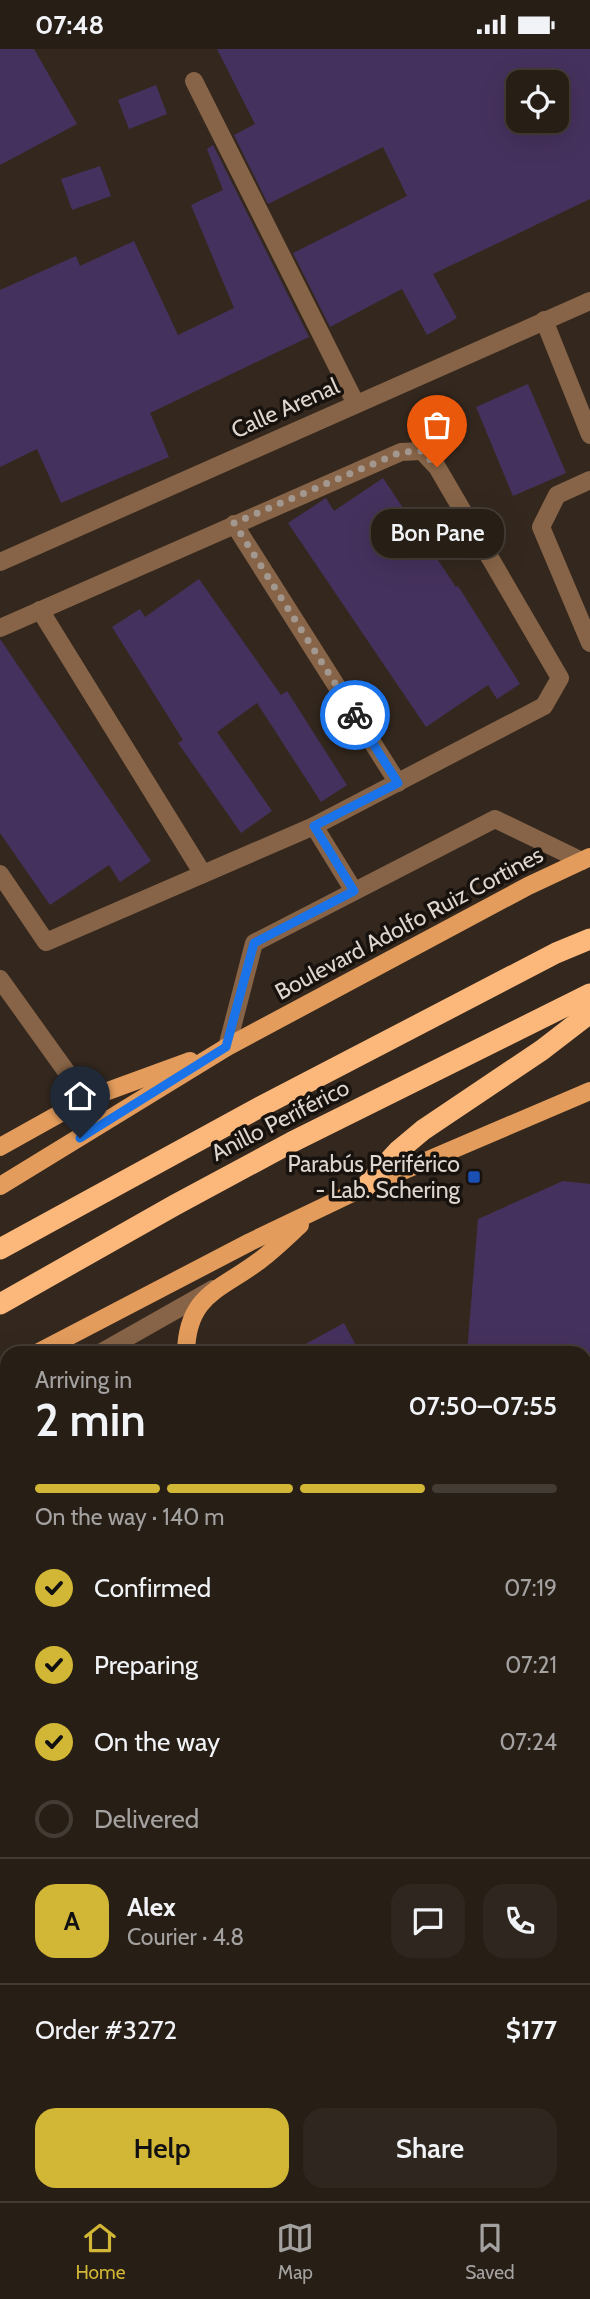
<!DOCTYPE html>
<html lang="en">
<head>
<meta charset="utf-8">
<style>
  body { margin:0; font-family:Cabin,sans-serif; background:#2f271f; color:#f1f3f6; height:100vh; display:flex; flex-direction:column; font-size:26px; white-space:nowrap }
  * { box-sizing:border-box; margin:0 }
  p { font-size:23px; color:#a4a2a1 }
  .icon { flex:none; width:38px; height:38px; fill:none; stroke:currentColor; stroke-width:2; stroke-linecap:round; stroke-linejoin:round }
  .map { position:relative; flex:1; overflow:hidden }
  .panel { position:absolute; left:0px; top:1297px; width:592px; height:856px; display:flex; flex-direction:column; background:#271e16; border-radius:21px 21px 0 0; box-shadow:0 7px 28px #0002,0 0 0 2px #433c35 }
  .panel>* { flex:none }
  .fabs { position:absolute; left:506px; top:21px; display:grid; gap:14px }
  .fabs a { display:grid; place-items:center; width:63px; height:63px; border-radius:14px; background:#271e16; box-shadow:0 7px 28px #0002,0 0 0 2px #433c35; font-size:35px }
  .pin { position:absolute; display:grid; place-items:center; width:60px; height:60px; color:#fff; margin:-72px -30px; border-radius:50% 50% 50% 0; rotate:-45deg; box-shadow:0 0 7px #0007 }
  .pin .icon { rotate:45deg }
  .courier { position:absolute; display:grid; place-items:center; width:70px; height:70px; margin:-35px; border:5px solid #1a73e8; border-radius:50%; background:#fff; color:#222; box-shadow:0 2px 9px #0007 }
  .bubble { position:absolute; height:49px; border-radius:21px; background:#271e16; box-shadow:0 7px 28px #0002,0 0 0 2px #433c35; font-size:23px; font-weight:600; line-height:49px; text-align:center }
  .head em { font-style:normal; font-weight:600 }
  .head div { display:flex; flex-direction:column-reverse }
  .head { display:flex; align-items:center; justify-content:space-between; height:119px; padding:0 35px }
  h1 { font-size:46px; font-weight:600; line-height:52px }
  .bar { display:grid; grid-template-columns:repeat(4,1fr); gap:10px 7px; align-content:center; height:84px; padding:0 35px }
  .bar i { height:9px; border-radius:5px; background:#433c35 }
  .bar .active { background:#d2b635 }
  .bar p { grid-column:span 4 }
  .line { display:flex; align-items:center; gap:18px; padding:0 35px; border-top:2px solid #433c35 }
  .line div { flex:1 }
  .round { display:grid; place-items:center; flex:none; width:74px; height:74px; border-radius:21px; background:#2f271f }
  ol { padding:0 35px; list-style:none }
  li { display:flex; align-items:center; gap:21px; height:77px }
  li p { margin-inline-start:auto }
  li .icon { padding:7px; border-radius:50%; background:#d2b635; color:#111; stroke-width:4 }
  li:last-child { color:#a4a2a1 }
  li i { width:38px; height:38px; border:4px solid #433c35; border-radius:50% }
  .cta { display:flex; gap:14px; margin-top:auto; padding:14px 35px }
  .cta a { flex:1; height:80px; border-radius:21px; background:#d2b635; color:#111; font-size:28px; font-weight:600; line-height:80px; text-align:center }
  .cta a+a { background:#2f271f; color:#f1f3f6 }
  .status { display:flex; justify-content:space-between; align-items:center; height:49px; padding:0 35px; background:#271e16; direction:ltr }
  .status svg { height:19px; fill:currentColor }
  .tab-bar { display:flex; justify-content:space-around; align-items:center; height:98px; border-top:2px solid #433c35; background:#271e16; font-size:19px; color:#a4a2a1 }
  .tab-bar a { display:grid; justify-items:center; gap:4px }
  .tab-bar .active { color:#d2b635 }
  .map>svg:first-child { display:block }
  .green { fill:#3e5c48 }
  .building { fill:#45315d; fill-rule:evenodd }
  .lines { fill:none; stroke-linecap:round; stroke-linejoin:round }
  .minor { stroke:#876447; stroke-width:18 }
  .major { stroke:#e39c5c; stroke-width:18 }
  .highway { stroke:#fcb77b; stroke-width:21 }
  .tram { stroke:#857b72; stroke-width:2 }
  .done { stroke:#a29890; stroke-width:7; stroke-dasharray:0 12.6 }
  .route { stroke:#1a73e8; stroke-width:9 }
  .transit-dot { fill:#1a4fb4; stroke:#18120e; stroke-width:2.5 }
  .labels { text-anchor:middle; stroke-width:7; stroke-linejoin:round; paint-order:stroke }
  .street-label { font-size:23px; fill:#ddd5ce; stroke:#18120e }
  .poi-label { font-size:23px; fill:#ddd5ce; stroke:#18120e; text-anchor:end }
</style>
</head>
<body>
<div class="status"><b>07:48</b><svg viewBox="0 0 49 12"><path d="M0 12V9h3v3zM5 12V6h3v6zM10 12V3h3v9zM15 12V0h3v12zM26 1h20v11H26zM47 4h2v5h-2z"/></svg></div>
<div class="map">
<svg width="590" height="2152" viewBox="0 0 590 2152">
  <rect width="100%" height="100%" fill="#34281e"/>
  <!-- green -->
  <g class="green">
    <rect x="0" y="1662" width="7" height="55"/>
    <polygon points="584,1750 590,1750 590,1832 585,1823"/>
    <polygon points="584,1984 590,1992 590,2084 585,2076"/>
  </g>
  <!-- building -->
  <g class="building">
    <polygon points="0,0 34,0 77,75 0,116"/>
    <path d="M217,0H590V150L433,225L457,269L427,286L402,240L330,278L293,204L407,147L383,98L268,155L234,86L255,75ZM518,33H556V72H518Z"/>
    <polygon points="156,36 167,65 129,80 118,51"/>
    <polygon points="213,96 309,288 150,364 169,408 61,454 37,400 0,418 0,241 76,207 80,217 134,192 178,286 234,259 191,156 223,141 207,100"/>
    <polygon points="100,117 111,147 72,161 61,130"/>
    <polygon points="528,335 566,424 513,447 476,358"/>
    <polygon points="383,429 456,538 458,537 520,635 497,650 488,636 426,678 288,474 326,449 334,462"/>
    <polygon points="199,530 281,646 287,642 347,736 321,753 257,654 217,683 272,762 241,784 178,694 183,691 112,578 140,560 145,568"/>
    <polygon points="0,590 151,812 120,833 109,816 50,856 0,784"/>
    <polygon points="563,1132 590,1135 590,1304 467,1304 478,1170"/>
    <polygon points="344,1274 360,1304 289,1304"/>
  </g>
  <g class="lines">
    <!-- minor -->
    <g class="minor">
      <polyline points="194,32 356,355"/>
      <polyline points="544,271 590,386"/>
      <polyline points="590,431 557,446 541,478 590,594"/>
      <polyline points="234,475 398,734"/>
      <polyline points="0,513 590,252"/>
      <polyline points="40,561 203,825"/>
      <polyline points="0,579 401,403 422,402 437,418 560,629 544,657 314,777 46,893 0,825"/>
      <polyline points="314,777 354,842"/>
      <polyline points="0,930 86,1050"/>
      <polyline points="227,998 254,894 495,770 582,812"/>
      <polyline points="100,1304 213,1240"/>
      <polyline points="0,1363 7,1358"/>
      <polyline points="584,1942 590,1951"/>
      <polyline points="584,2118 590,2126"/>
      <polyline points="133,2146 134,2152"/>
      <polyline points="291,2146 292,2152"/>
      <polyline points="434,2146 435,2152"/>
    </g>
    <!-- major -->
    <g class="major">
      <polyline points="0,1098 86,1050 190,1012"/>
      <polyline points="0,1137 227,998 528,837 590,808"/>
      <polyline points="37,1304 250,1193 365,1138 590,1042"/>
      <path d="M186,1304C187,1245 221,1241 259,1212C274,1201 287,1188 300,1176"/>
      <polyline points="0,1323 7,1320"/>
      <polyline points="0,1338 7,1338"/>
      <polyline points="0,1610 7,1610"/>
      <polyline points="584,1620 590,1620"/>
      <polyline points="0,1738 7,1738"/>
      <polyline points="584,1744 590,1744"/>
    </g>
    <!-- highway -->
    <g class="highway">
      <polyline points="365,1138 398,1102 423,1081 542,1001 590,964"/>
      <polyline points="0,1200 260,1058 556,904 590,890"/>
      <polyline points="0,1255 175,1156 292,1093 590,945"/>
    </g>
    <!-- tram -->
    <g class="tram">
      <polyline points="0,1641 7,1641"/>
      <polyline points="584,1649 590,1649"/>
      <polyline points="0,1653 7,1653"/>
      <polyline points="584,1663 590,1663"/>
    </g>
  </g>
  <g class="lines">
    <!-- done -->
    <polyline class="done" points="355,666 234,474 401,403 422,402 437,418"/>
    <!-- route -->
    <polyline class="route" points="80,1089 226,998 254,894 354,842 314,777 398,734 355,666"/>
  </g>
  <!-- markers -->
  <rect class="transit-dot" x="467" y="1121" width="14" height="14" rx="3.5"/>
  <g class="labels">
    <!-- street labels -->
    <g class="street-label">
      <text transform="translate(285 359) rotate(-24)" y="8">Calle Arenal</text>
      <text transform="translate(409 874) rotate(-28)" y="8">Boulevard Adolfo Ruiz Cortines</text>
      <text transform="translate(280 1071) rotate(-27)" y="8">Anillo Periférico</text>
    </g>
    <!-- poi labels -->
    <g class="poi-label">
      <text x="460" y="1123">Parabús Periférico<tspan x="460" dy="26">- Lab. Schering</tspan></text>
    </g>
  </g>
</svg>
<div class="fabs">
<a><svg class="icon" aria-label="locate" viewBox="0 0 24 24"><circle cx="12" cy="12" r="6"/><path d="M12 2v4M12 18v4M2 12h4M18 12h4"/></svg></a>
</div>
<div class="pin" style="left:437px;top:418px;background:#ea580c"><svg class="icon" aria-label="bag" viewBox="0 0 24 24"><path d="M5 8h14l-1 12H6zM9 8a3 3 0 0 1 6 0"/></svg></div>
<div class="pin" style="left:80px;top:1089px;background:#1f2937"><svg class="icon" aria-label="home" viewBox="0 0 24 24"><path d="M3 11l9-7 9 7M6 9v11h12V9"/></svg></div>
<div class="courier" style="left:355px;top:666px"><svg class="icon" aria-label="bike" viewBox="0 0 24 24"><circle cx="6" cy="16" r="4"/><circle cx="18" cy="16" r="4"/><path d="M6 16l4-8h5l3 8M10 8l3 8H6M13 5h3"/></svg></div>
<div class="bubble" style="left:371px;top:460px;width:133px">Bon Pane</div>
<section class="panel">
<div class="head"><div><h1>2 min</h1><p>Arriving in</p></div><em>07:50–07:55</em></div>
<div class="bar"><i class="active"></i><i class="active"></i><i class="active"></i><i></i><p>On the way · 140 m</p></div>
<ol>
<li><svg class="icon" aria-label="check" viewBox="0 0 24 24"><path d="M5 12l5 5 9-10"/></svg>Confirmed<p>07:19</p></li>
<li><svg class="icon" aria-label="check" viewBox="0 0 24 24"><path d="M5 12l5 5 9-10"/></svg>Preparing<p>07:21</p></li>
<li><svg class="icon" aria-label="check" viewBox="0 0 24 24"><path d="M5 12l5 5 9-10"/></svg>On the way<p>07:24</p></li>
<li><i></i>Delivered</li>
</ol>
<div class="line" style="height:126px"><b class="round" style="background:#d2b635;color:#111">A</b><div><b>Alex</b><p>Courier · 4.8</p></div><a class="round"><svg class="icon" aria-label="chat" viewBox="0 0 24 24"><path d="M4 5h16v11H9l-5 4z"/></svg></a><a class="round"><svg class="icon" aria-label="phone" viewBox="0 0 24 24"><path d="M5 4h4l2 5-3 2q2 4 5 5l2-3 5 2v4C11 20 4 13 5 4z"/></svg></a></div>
<div class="line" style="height:91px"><div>Order #3272</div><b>$177</b></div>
<div class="cta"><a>Help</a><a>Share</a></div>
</section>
</div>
<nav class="tab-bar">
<a class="active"><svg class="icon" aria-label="home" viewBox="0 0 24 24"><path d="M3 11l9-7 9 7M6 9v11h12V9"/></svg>Home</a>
<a><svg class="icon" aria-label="map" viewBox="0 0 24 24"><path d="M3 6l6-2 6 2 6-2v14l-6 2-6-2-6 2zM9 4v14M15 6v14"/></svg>Map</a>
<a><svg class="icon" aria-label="saved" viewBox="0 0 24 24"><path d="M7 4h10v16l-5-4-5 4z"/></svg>Saved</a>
</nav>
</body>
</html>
